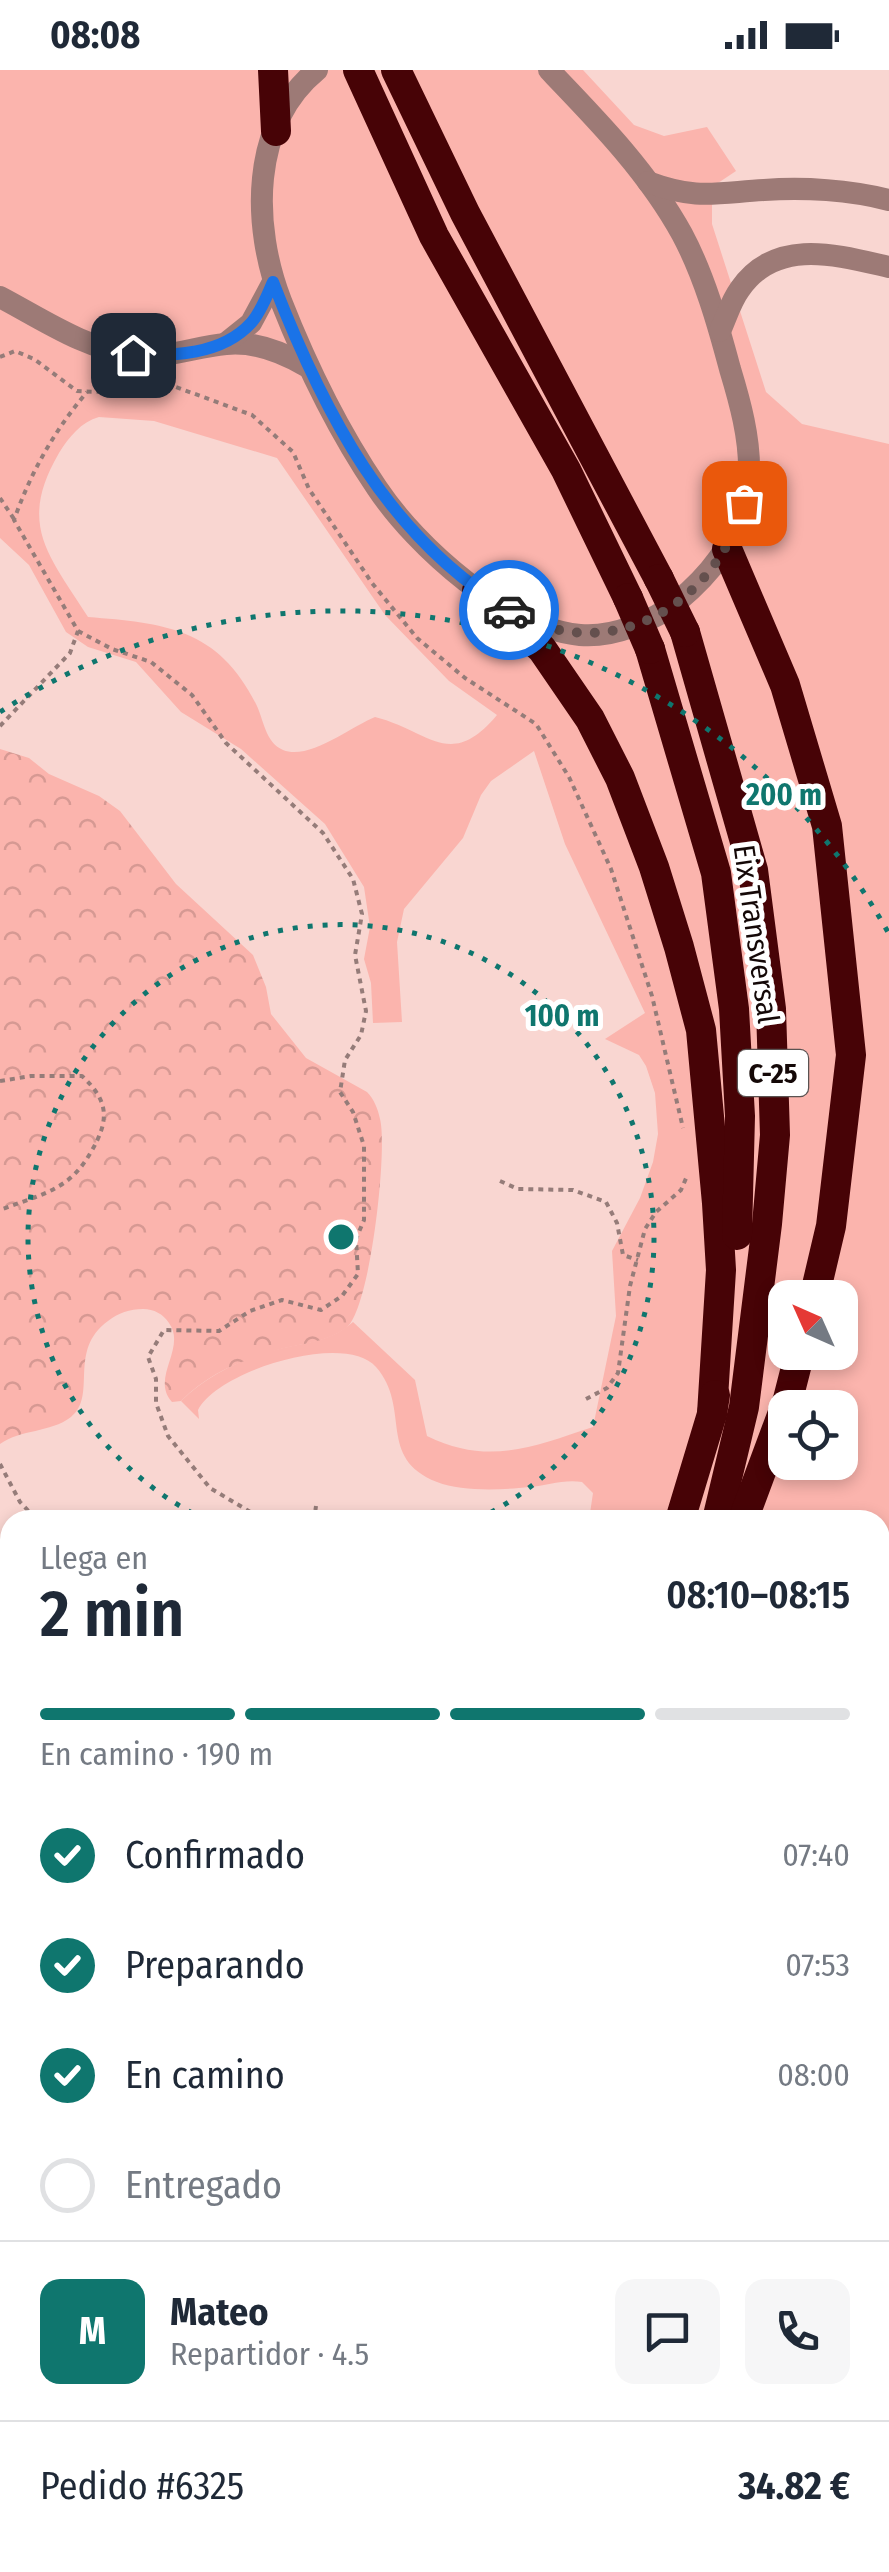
<!DOCTYPE html>
<html lang="es">
<head>
<meta charset="utf-8">
<style>
  body { margin:0; font-family:"Fira Sans Condensed",sans-serif; background:#f6f6f7; color:#1f2937; height:100vh; display:flex; flex-direction:column; font-size:38px; white-space:nowrap }
  * { box-sizing:border-box; margin:0 }
  p { font-size:32px; color:#747a83 }
  .icon { flex:none; width:55px; height:55px; fill:none; stroke:currentColor; stroke-width:2; stroke-linecap:round; stroke-linejoin:round }
  .map { position:relative; flex:1; overflow:hidden }
  .details { position:absolute; left:0px; top:1440px; width:890px; height:1062px; display:flex; flex-direction:column; background:#fff; border-radius:30px 30px 0 0; box-shadow:0 5px 15px #0003 }
  .details>* { flex:none }
  .needle { width:65px; rotate:315deg }
  .tools { position:absolute; left:768px; top:1210px; display:grid; gap:20px }
  .tools a { display:grid; place-items:center; width:90px; height:90px; border-radius:20px; background:#fff; box-shadow:0 5px 15px #0003; font-size:50px }
  .pin { position:absolute; display:grid; place-items:center; width:85px; height:85px; color:#fff; margin:-42px; border-radius:20px; box-shadow:0 5px 15px #0006 }
  .courier { position:absolute; display:grid; place-items:center; width:100px; height:100px; margin:-50px; border:8px solid #1a73e8; border-radius:50%; background:#fff; color:#222; box-shadow:0 2px 12px #0007 }
  .summary em { font-style:normal; font-weight:600 }
  .summary div { display:flex; flex-direction:column-reverse }
  .summary { display:flex; align-items:center; justify-content:space-between; height:170px; padding:0 40px }
  h1 { font-size:65px; font-weight:600; line-height:75px }
  .bar { display:grid; grid-template-columns:repeat(4,1fr); gap:15px 10px; align-content:center; height:120px; padding:0 40px }
  .bar i { height:12px; border-radius:8px; background:#e0e1e3 }
  .bar .selected { background:#0f766e }
  .bar p { grid-column:span 4 }
  .line { display:flex; align-items:center; gap:25px; padding:0 40px; border-top:2px solid #e0e1e3 }
  .line div { flex:1 }
  .round { display:grid; place-items:center; flex:none; width:105px; height:105px; border-radius:20px; background:#f6f6f7 }
  ol { padding:0 40px; list-style:none }
  li { display:flex; align-items:center; gap:30px; height:110px }
  li p { margin-inline-start:auto }
  li .icon { padding:10px; border-radius:50%; background:#0f766e; color:#fff; stroke-width:4 }
  li:last-child { color:#747a83 }
  li i { width:55px; height:55px; border:5px solid #e0e1e3; border-radius:50% }
  .status { display:flex; justify-content:space-between; align-items:center; height:70px; padding:0 50px; background:#fff; direction:ltr }
  .status svg { height:28px; fill:currentColor }
  .map>svg:first-child { display:block }
  .grass { fill:#fbb4ad; fill-rule:evenodd }
  .forest { fill:url(#forest-crowns) }
  .lines { fill:none; stroke-linecap:round; stroke-linejoin:round }
  .path { stroke:#957c79; stroke-width:4; stroke-dasharray:5 5; stroke-linecap:butt }
  .minor { stroke:#9d7a76; stroke-width:22 }
  .highway { stroke:#470306; stroke-width:30 }
  .highway-bridge { stroke:#470306; stroke-width:30 }
  .done { stroke:#64504e; stroke-width:10; stroke-dasharray:0 18 }
  .route { stroke:#1a73e8; stroke-width:12 }
  .ring { fill:none; stroke:#0f766e; stroke-width:5; stroke-dasharray:5 10 }
  .labels { text-anchor:middle; stroke-width:10; stroke-linejoin:round; paint-order:stroke }
  .shield { fill:#fff; stroke:#5a5251; stroke-width:2.5 }
  .shield-label { font-size:28px; font-weight:bold; fill:#140807 }
  .street-label { font-size:30px; fill:#140807; stroke:#fff }
  .centre { fill:#0f766e; stroke:#fff; stroke-width:5 }
  .ring-label { font-size:30px; text-anchor:middle; font-weight:bold; fill:#0f766e; stroke:#fff; stroke-width:10; stroke-linejoin:round; paint-order:stroke }
</style>
</head>
<body>
<div class="status"><b>08:08</b><svg viewBox="0 0 49 12"><path d="M0 12V9h3v3zM5 12V6h3v6zM10 12V3h3v9zM15 12V0h3v12zM26 1h20v11H26zM47 4h2v5h-2z"/></svg></div>
<div class="map">
<svg width="889" height="2502" viewBox="0 0 889 2502">
  <defs>
    <pattern id="forest-crowns" width="20" height="18" patternUnits="userSpaceOnUse" patternTransform="scale(2.5)"><rect width="20" height="18" fill="#fbb4ad"/><path d="M2 6a3 3 0 1 1 6 0M12 15a3 3 0 1 1 6 0" fill="none" stroke="#d69993"/></pattern>
  </defs>
  <rect width="100%" height="100%" fill="#f9d6d1"/>
  <!-- grass -->
  <g class="grass">
    <path d="M0,0H583L634,55L664,66L707,57L736,101L712,117V154L766,322L802,354L889,374V2236L880,2235V1450H589L593,1423L582,1412C563,1409 547,1416 529,1417C503,1420 462,1422 437,1412C376,1388 412,1338 376,1297C345,1261 217,1301 198,1340L199,1349L181,1331C209,1304 241,1289 279,1279C307,1272 330,1272 353,1252L415,1310L427,1366C489,1396 532,1377 593,1357L616,1246L612,1181L640,1128L653,1092L658,1064L655,1023L646,996L639,985L605,969L645,943L565,774L534,681L491,711L481,725L463,768L404,839L397,872L402,952L373,953L371,913L364,889L370,857L364,817L325,754L241,679L181,642L136,592L88,577L66,562L29,495L0,468ZM99,347L154,351L277,388L385,545L449,611L497,645C450,701 430,661 375,647C352,656 309,691 283,680C265,672 264,650 256,634C218,558 164,553 88,547C49,485 17,455 59,383C69,367 81,352 99,347ZM785,1228H840V1282H785ZM785,1338H840V1392H785Z"/>
    <polygon points="10,2412 10,2492 529,2492 555,2502 0,2502 0,2422"/>
  </g>
  <!-- forest -->
  <g class="forest">
    <path d="M0,679L29,688L49,704L99,726L120,741L176,814L253,885L266,917L271,944L306,988L367,1022C374,1029 378,1039 380,1049C388,1080 370,1241 346,1258C323,1274 300,1273 274,1281C238,1292 208,1304 181,1331L172,1332C150,1308 187,1278 169,1253C163,1244 154,1239 143,1239C130,1239 118,1243 108,1251C67,1281 98,1325 71,1347C50,1363 21,1359 0,1374Z"/>
    <polygon points="0,1497 10,1504 10,1719 0,1720"/>
  </g>
  <g class="lines">
    <!-- path -->
    <g class="path">
      <polyline points="0,287 15,281 34,289 77,321 100,322 131,317 176,317 252,345 293,382 309,419 372,513 417,568 465,608 536,654 569,707 611,799 652,926 683,1058"/>
      <polyline points="0,428 14,449"/>
      <polyline points="78,561 112,579 151,592 192,625 226,673 323,763 353,809 362,844 355,885 366,941 361,965 345,990 340,1022 353,1042 364,1076 364,1150 356,1169 358,1204 342,1226 321,1240 282,1230 250,1241 219,1261 164,1260 148,1287 156,1309 156,1333 168,1366 210,1418 264,1450"/>
      <path d="M0,656L70,583L78,561L14,450C31,402 54,361 87,322"/>
      <path d="M0,1011L31,1006H82C110,1032 109,1051 91,1082C83,1096 73,1108 59,1116C41,1127 20,1132 0,1140"/>
      <polyline points="500,1111 518,1119 573,1120 606,1132 617,1153 623,1185 638,1190"/>
      <polyline points="586,1329 607,1318 618,1303 630,1216 645,1159 656,1142 681,1120 687,1106"/>
      <polyline points="0,1394 20,1432 37,1450"/>
      <polyline points="314,1450 316,1436"/>
      <polyline points="0,1527 10,1534"/>
      <polyline points="0,1684 10,1681"/>
      <polyline points="880,1721 889,1712"/>
      <polyline points="0,1726 10,1725"/>
      <polyline points="880,1756 889,1754"/>
      <polyline points="880,2201 889,2202"/>
      <polyline points="0,2277 10,2287"/>
      <polyline points="0,2444 10,2433"/>
      <polyline points="226,2502 233,2492"/>
    </g>
    <!-- minor -->
    <g class="minor">
      <path d="M317,0C250,55 252,156 281,231C307,297 337,359 377,418C417,478 507,558 580,565C613,568 654,551 678,531C718,498 747,456 749,403C750,368 740,332 730,299C718,254 704,205 682,164C648,102 598,51 549,0"/>
      <path d="M648,112C696,130 715,123 764,120C804,117 850,120 889,130"/>
      <path d="M0,227C42,249 85,279 134,285C169,289 193,277 226,274C254,271 282,282 306,296"/>
      <path d="M720,261C726,248 731,231 740,219C776,167 837,185 889,197"/>
      <polyline points="226,273 251,253 273,212"/>
      <polyline points="880,1814 889,1808"/>
      <polyline points="182,2502 190,2492"/>
    </g>
    <!-- highway -->
    <g class="highway">
      <polyline points="273,0 276,61"/>
      <polyline points="358,0 434,166 566,400 628,528"/>
      <polyline points="396,0 465,143 659,509"/>
      <polyline points="727,479 785,615 827,756 851,985 831,1156 814,1228"/>
      <polyline points="477,521 542,579 590,649 620,708 654,797 679,877 701,960 717,1133 721,1200 712,1344"/>
      <polyline points="685,562 753,800 771,939 775,1065 767,1154 744,1337 717,1450"/>
      <polyline points="650,579 716,803 734,939 740,1046 737,1165"/>
      <polyline points="680,1450 712,1344 715,1325"/>
      <polyline points="743,1450 788,1329 800,1282"/>
      <polyline points="68,2502 74,2492"/>
      <polyline points="128,2502 134,2492"/>
    </g>
    <!-- highway-bridge -->
    <g class="highway-bridge">
      <polyline points="659,509 685,562"/>
      <polyline points="628,528 650,579"/>
    </g>
  </g>
  <g class="lines">
    <!-- done -->
    <path class="done" d="M509,540C607,599 715,537 744,433"/>
    <!-- route -->
    <path class="route" d="M133,285C173,286 222,285 251,253C261,242 267,225 273,212C323,341 386,466 509,540"/>
  </g>
  <!-- distance rings -->
  <g class="ring">
    <path d="M206 1450A313 313 0 1 1 476 1450"/>
    <path d="M0 642A626 626 0 0 1 889 864"/>
  </g>
  <g class="labels">
    <!-- shield labels -->
    <rect class="shield" x="738" y="980" width="70" height="46" rx="8"/>
    <g class="shield-label">
      <text x="773" y="1013">C-25</text>
    </g>
    <!-- street labels -->
    <g class="street-label">
      <text transform="translate(756 864) rotate(82)" y="10">Eix Transversal</text>
    </g>
  </g>
  <circle cx="341" cy="1167" r="15" class="centre"/>
  <g class="ring-label">
    <text x="784" y="735">200 m</text>
    <text x="562" y="956">100 m</text>
  </g>
</svg>
<div class="tools">
<a><svg class="needle" viewBox="-14 -14 28 28"><path d="M0-13l5 13h-10z" fill="#e53935"/><path d="M0 13l5-13h-10z" fill="#747a83"/></svg></a>
<a><svg class="icon" aria-label="locate" viewBox="0 0 24 24"><circle cx="12" cy="12" r="6"/><path d="M12 2v4M12 18v4M2 12h4M18 12h4"/></svg></a>
</div>
<div class="pin" style="left:744px;top:433px;background:#ea580c"><svg class="icon" aria-label="bag" viewBox="0 0 24 24"><path d="M5 8h14l-1 12H6zM9 8a3 3 0 0 1 6 0"/></svg></div>
<div class="pin" style="left:133px;top:285px;background:#1f2937"><svg class="icon" aria-label="home" viewBox="0 0 24 24"><path d="M3 11l9-7 9 7M6 9v11h12V9"/></svg></div>
<div class="courier" style="left:509px;top:540px"><svg class="icon" aria-label="car" viewBox="0 0 24 24"><path d="M5 17H2v-5l4-1 3-4h7l3 4 3 1v5h-3M9 17h6M6 11h13"/><circle cx="7" cy="17" r="2"/><circle cx="17" cy="17" r="2"/></svg></div>
<section class="details">
<div class="summary"><div><h1>2 min</h1><p>Llega en</p></div><em>08:10–08:15</em></div>
<div class="bar"><i class="selected"></i><i class="selected"></i><i class="selected"></i><i></i><p>En camino · 190 m</p></div>
<ol>
<li><svg class="icon" aria-label="check" viewBox="0 0 24 24"><path d="M5 12l5 5 9-10"/></svg>Confirmado<p>07:40</p></li>
<li><svg class="icon" aria-label="check" viewBox="0 0 24 24"><path d="M5 12l5 5 9-10"/></svg>Preparando<p>07:53</p></li>
<li><svg class="icon" aria-label="check" viewBox="0 0 24 24"><path d="M5 12l5 5 9-10"/></svg>En camino<p>08:00</p></li>
<li><i></i>Entregado</li>
</ol>
<div class="line" style="height:180px"><b class="round" style="background:#0f766e;color:#fff">M</b><div><b>Mateo</b><p>Repartidor · 4.5</p></div><a class="round"><svg class="icon" aria-label="chat" viewBox="0 0 24 24"><path d="M4 5h16v11H9l-5 4z"/></svg></a><a class="round"><svg class="icon" aria-label="phone" viewBox="0 0 24 24"><path d="M5 4h4l2 5-3 2q2 4 5 5l2-3 5 2v4C11 20 4 13 5 4z"/></svg></a></div>
<div class="line" style="height:130px"><div>Pedido #6325</div><b>34.82 €</b></div>
</section>
</div>
</body>
</html>
